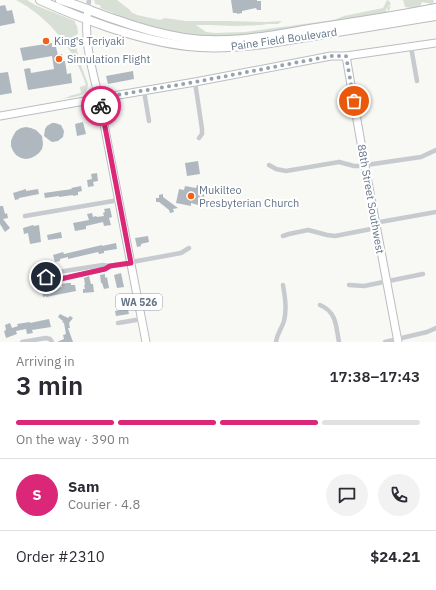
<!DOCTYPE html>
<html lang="en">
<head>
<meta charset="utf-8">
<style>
  body { margin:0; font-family:"IBM Plex Sans",sans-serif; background:#f2f2f3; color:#2b2b33; height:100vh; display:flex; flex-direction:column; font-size:15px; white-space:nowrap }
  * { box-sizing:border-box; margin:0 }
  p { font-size:13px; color:#7c7c81 }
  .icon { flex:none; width:22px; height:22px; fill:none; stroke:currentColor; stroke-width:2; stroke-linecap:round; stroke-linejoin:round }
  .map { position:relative; height:342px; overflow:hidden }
  .panel { display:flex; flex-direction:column; background:#fff; flex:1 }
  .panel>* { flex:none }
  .pin { position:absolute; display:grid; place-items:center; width:34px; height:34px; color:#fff; margin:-17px; border:2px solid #fff; border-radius:50%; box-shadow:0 1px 4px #0007 }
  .courier { position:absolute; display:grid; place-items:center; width:40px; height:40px; margin:-20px; border:3px solid #db2777; border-radius:50%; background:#fff; color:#222; box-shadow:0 1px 5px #0007 }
  .summary em { font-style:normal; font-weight:600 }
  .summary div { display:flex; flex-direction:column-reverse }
  .summary { display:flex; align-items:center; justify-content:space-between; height:68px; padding:0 16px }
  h1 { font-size:26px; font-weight:600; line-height:30px }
  .bar { display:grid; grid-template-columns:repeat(4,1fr); gap:6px 4px; align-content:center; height:48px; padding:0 16px }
  .bar i { height:5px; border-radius:3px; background:#e1e1e2 }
  .bar .on { background:#db2777 }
  .bar p { grid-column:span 4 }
  .line { display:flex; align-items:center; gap:10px; padding:0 16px; border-top:1px solid #e1e1e2 }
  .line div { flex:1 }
  .round { display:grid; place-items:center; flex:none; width:42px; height:42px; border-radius:21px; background:#f2f2f3 }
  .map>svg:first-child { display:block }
  .green { fill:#d8e0d5 }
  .building { fill:#b0b8bf }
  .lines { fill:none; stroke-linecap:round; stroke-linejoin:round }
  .secondary-casing { stroke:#b9bec3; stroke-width:9 }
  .primary-casing { stroke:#babec2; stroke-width:9 }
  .highway-casing { stroke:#b9bcc0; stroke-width:10 }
  .street { stroke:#c7cbcf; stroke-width:4.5 }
  .secondary { stroke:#fff; stroke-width:7 }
  .primary { stroke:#fff; stroke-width:7 }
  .highway { stroke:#fff; stroke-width:8 }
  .done { stroke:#98a3ae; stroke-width:4; stroke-dasharray:0 7.2 }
  .route { stroke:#db2777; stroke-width:5 }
  .poi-dot { fill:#f46018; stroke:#fff; stroke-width:1.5 }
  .labels { text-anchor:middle; stroke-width:4; stroke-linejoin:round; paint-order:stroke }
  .shield { fill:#fff; stroke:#929eac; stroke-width:1 }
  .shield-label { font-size:10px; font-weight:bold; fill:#647589 }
  .street-label { font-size:11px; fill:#647589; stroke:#fff }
  .poi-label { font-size:11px; fill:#647589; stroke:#fff; text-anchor:start }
</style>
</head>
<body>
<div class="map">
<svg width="436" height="342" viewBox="0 0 436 342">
  <rect width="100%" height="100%" fill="#f8f8f4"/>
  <!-- green -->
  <g class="green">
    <path d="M16,0H27L35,5L75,21V23L77,26L78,33C71,44 84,72 88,84C88,98 71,97 61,99L68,97L69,96L81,93L80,87L86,85C74,49 50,18 16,0Z"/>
    <path d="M94,0H117L130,10L131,12L137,15L160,20L165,18L186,21H226L264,22L282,21L278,24H267L262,25L235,26L209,25H196L206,32L215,33L245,32L334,20L344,16L383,8L387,0L389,1L391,4L386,9V11H388L387,8L391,6C389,13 385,13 378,15L251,35L231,37L198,36L177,33L160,30L122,18L111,12L100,8L101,6L97,4L96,5Z"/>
    <polygon points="403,0 433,0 434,2 432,4 422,2 420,7 411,8 405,7"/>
  </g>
  <!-- building -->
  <g class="building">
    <polygon points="231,0 257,0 257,1 261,1 261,10 257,10 256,8 242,11 242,13 237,14 237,13 233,13"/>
    <polygon points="5,5 7,11 12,10 15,23 0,26 0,6"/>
    <polygon points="52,43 52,47 56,47 58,55 62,54 63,61 65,61 67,74 71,73 72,83 28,90 24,69 30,68 31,73 54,69 52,56 23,61 20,48"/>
    <polygon points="133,71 134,79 108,84 106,76"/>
    <polygon points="8,72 12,93 0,95 0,73"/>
    <polygon points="83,122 86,134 77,136 75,124"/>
    <polygon points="52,123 55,123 61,125 64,131 63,137 58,141 52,142 49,140 44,136 45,129 47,126"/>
    <polygon points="26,127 31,128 36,130 42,136 43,144 42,149 39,153 35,156 31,158 26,159 21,158 16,155 13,151 11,146 11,141 13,136 16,131 21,128"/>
    <polygon points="198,161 200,174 187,176 185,163"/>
    <polygon points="97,173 98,181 93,182 94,186 88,187 87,180 92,179 91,174"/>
    <polygon points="197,185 206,187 204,197 200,196 198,205 191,203 191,206 176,203 179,189 184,190 185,186 196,188"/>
    <polygon points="81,186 82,191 78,192 78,195 73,196 73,195 59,197 59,196 45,198 44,193 72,189 71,188"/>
    <polygon points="26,189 26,191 38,189 39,194 19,198 19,199 15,200 13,193"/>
    <polygon points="163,194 163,197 178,208 173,209 174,212 170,213 169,210 159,202 156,202 156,198 159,198 159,195"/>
    <polygon points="0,206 3,206 5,214 7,213 8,218 3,219 10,228 5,232 0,224"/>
    <polygon points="110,208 112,217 109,218 111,225 104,226 103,222 86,226 86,229 75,231 73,223 89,220 87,214 92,213 93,217 96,216 97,217 104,216 103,213 105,212 104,209"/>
    <polygon points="33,225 34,226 39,225 41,242 30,244 28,233 24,234 23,228"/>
    <polygon points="61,232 62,238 48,240 47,235"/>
    <polygon points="148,236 149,242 141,244 141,246 137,247 135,238"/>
    <polygon points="116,243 117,249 104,251 104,253 99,254 98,252 68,259 68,257 60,259 60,261 55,262 53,255 63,252 64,254 102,245 102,246"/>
    <polygon points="121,273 124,287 117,288 114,275"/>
    <polygon points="105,274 105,278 107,277 109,288 104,289 102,283 101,283 100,275"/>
    <polygon points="89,276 91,284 93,284 94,292 83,293 83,289 85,289 84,285 85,285 84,278"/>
    <polygon points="67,283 71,283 71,285 75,285 76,291 46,297 46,296 43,297 42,291 62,287 62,284"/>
    <polygon points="127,305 129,314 116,316 115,311 124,309 123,306"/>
    <polygon points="60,314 68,318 70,316 73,318 69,323 70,328 68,328 73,342 57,342 64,339 63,335 66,334 64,323 62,322 63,321 58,317"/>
    <polygon points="49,319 51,327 32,330 33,333 27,334 26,329 16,331 17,334 6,338 4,331 6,330 5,325 10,323 12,328 18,326 17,324 30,322 30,323"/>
  </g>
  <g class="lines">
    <!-- secondary casing -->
    <g class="secondary-casing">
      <g id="secondary">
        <polyline points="346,56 365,166 398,342"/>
        <polyline points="0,116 107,97 195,82 331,56 346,56 436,43"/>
      </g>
    </g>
    <!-- primary casing -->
    <g class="primary-casing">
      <path id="primary" d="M88,9C83,39 92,69 99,98L146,342"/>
    </g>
    <!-- highway casing -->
    <g class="highway-casing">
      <g id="highway">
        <path d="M40,0C62,10 85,19 108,27C135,36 160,43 188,46C213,49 239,47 264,44L436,16"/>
        <path d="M60,0C79,5 98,14 117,20C139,28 161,34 184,38C229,45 273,35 316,28C356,22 396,16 436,8"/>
      </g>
    </g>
    <!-- street -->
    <g class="street">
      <polyline points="88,9 89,0"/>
      <polyline points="411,47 417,81"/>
      <polyline points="195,82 202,129 202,134 199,138"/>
      <polyline points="144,91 149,121"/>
      <polyline points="269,165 276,169 286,171 339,162 354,166 359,166 421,157 436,150"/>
      <polyline points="25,216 119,200"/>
      <polyline points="283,236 289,234 308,230 312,231 327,235 335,236 371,229 380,222 436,212"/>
      <polyline points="110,266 103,265 58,272 48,268 47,269 45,274 49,280 56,280 105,269 110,266 181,253 189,248"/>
      <polyline points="349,285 364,286 423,274"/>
      <path d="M320,305C337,312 336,327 339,342"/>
      <polyline points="118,323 142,319"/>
      <polyline points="22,342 46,338 50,339 52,342"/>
      <path d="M276,342C277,334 282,328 284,321C287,309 285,297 283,285"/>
      <polyline points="385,342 427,332 436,328"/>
    </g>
    <!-- secondary -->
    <use href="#secondary" class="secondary"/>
    <!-- primary -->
    <use href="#primary" class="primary"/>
    <!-- highway -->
    <use href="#highway" class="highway"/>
  </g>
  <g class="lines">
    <!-- done -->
    <polyline class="done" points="101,106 99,98 195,82 331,56 346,56 354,101"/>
    <!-- route -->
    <polyline class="route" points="46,277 49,280 56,280 105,269 110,266 131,263 101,106"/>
  </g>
  <!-- markers -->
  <g class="poi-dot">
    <circle cx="46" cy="41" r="4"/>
    <circle cx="59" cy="59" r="4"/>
    <circle cx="191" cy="196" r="4"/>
  </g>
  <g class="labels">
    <!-- shield labels -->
    <rect class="shield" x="116" y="294" width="46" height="16" rx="3"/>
    <g class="shield-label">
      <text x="139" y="306">WA 526</text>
    </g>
    <!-- street labels -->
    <g class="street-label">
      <text transform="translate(284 39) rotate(-8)" y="4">Paine Field Boulevard</text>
      <text transform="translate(371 199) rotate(80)" y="4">88th Street Southwest</text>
    </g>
    <!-- poi labels -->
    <g class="poi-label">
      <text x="54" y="45">King's Teriyaki</text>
      <text x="67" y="63">Simulation Flight</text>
      <text x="199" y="194">Mukilteo<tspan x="199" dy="13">Presbyterian Church</tspan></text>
    </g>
  </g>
</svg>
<div class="pin" style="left:354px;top:101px;background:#ea580c"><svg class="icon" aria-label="bag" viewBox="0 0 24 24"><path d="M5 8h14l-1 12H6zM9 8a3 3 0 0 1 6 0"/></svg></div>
<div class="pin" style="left:46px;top:277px;background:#1f2937"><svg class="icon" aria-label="home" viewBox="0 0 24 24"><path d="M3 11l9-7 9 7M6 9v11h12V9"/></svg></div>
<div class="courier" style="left:101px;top:106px"><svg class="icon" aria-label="bike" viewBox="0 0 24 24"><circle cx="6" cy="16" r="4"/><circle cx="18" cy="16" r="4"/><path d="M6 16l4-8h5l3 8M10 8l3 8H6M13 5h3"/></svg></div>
</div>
<section class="panel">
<div class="summary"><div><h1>3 min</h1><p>Arriving in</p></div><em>17:38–17:43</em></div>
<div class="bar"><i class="on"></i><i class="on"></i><i class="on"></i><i></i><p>On the way · 390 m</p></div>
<div class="line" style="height:72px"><b class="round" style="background:#db2777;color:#fff">S</b><div><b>Sam</b><p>Courier · 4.8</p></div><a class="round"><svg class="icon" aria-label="chat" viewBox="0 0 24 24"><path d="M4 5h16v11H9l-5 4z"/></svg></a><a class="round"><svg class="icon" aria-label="phone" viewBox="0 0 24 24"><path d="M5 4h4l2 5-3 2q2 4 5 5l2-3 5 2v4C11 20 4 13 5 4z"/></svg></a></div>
<div class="line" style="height:52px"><div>Order #2310</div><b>$24.21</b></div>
</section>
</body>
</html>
